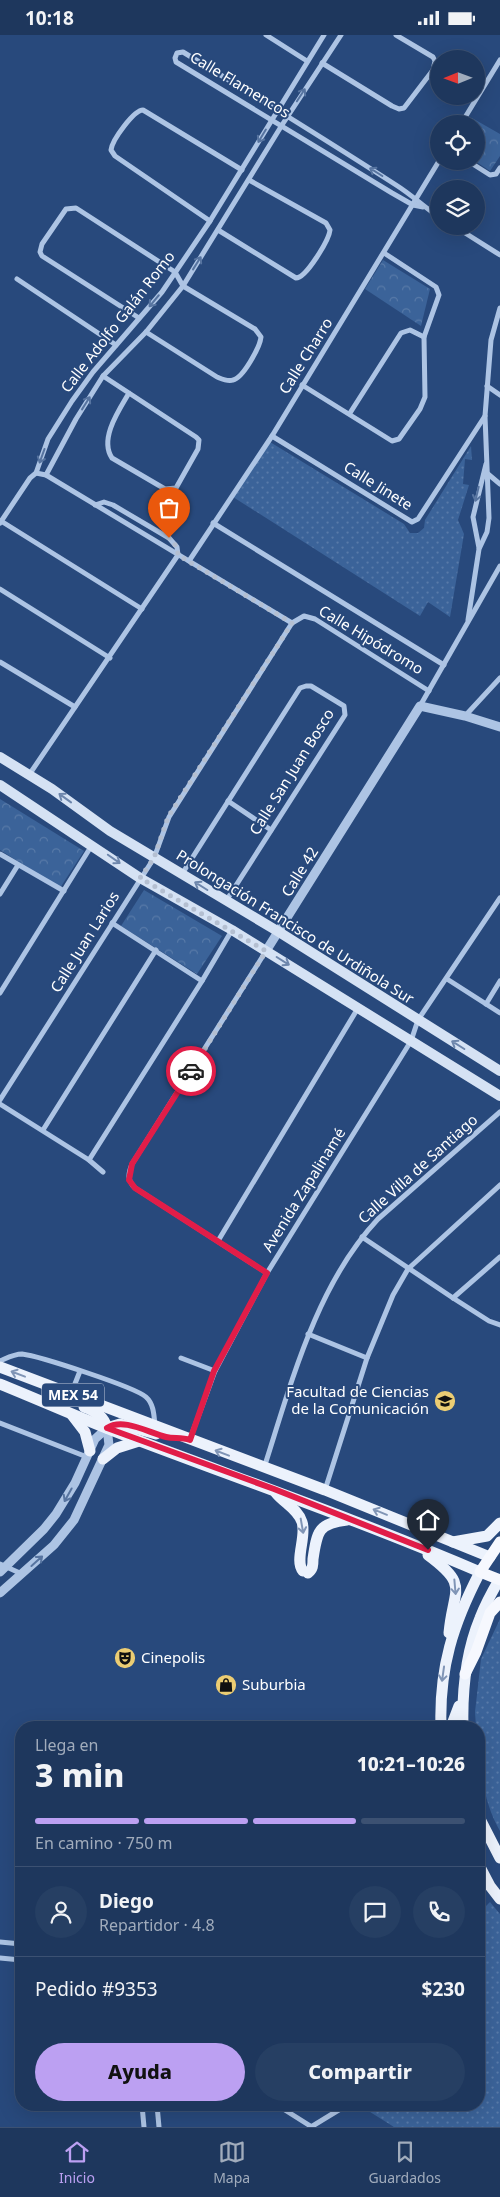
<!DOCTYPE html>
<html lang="es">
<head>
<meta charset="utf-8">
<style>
  body { margin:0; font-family:"Noto Sans",sans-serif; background:#263f63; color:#f1f3f6; height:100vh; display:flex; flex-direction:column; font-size:19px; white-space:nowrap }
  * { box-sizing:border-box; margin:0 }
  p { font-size:16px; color:#a1acbc }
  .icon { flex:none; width:28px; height:28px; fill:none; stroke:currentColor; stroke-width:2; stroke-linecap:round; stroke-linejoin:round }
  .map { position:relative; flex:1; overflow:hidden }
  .side { position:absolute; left:15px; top:1686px; width:470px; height:390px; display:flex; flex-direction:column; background:#1e375d; border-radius:20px; box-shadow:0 5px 20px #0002,0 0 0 1px #3c5172 }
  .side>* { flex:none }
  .needle { width:32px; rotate:269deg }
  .controls { position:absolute; left:430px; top:15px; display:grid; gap:10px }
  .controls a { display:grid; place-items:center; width:55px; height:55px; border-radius:50%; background:#1e375d; box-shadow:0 5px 20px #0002,0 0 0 1px #3c5172; font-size:25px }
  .pin { position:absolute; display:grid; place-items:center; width:42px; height:42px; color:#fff; margin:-51px -21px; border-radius:50% 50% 50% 0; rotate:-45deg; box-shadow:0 0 5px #0007 }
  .pin .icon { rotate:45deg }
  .courier { position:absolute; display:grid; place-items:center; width:50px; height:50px; margin:-25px; border:4px solid #e11d48; border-radius:50%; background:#fff; color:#222; box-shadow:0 1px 6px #0007 }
  .summary em { font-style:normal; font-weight:800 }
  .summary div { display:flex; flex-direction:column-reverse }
  .summary { display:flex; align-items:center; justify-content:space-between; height:85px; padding:0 20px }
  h1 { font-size:32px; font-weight:800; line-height:38px }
  .bar { display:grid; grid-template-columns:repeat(4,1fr); gap:8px 5px; align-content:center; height:60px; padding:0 20px }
  .bar i { height:6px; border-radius:4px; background:#3c5172 }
  .bar .current { background:#bca0f2 }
  .bar p { grid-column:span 4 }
  .line { display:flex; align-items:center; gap:12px; padding:0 20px; border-top:1px solid #3c5172 }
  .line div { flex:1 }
  .round { display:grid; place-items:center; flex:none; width:52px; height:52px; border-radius:26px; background:#263f63 }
  .primary-button { display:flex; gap:10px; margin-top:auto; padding:10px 20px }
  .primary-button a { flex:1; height:58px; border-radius:30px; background:#bca0f2; color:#111; font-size:20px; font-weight:800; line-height:58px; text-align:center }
  .primary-button a+a { background:#263f63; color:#f1f3f6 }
  .status { display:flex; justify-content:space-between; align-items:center; height:35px; padding:0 25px; background:#1e375d; direction:ltr }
  .status svg { height:14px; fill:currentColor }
  .tabs { display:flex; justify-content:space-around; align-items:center; height:70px; border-top:1px solid #3c5172; background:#1e375d; font-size:14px; color:#a1acbc }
  .tabs a { display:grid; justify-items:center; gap:2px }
  .tabs .current { color:#bca0f2 }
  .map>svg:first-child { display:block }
  .grass { fill:url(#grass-dots) }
  .park { fill:url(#park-crowns) }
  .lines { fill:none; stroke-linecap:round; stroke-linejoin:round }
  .minor { stroke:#adc4e4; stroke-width:5 }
  .tertiary { stroke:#adc4e4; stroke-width:9 }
  .secondary { stroke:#d5e2f4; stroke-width:10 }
  .primary { stroke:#ecf2fc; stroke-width:11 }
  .trunk { stroke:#f6f8fe; stroke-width:11 }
  .oneway { stroke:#5774a0 }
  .oneway2 { stroke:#6d86ac }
  .oneway3 { stroke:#8095b6 }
  .done { stroke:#b4bfd1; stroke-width:5; stroke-dasharray:0 9 }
  .route { stroke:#e11d48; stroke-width:6 }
  .labels { text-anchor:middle; stroke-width:4; stroke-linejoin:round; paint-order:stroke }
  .shield { fill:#28497c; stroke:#bec8d8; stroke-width:1 }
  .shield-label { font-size:14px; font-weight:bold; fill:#fff }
  .street-label { font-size:15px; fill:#fff; stroke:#28497c }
  .poi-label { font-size:15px; fill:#fff; stroke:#28497c; text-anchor:start }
</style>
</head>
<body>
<div class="status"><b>10:18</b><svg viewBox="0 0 49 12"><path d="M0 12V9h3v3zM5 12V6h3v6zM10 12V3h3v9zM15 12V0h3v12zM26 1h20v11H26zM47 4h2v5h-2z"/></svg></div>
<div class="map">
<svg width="500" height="2092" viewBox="0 0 500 2092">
  <defs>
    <pattern id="grass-dots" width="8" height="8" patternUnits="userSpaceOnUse" patternTransform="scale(1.25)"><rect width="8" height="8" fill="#3b6399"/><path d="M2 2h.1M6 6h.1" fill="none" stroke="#587aa8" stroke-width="1.8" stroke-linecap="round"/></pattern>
    <pattern id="park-crowns" width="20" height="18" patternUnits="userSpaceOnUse" patternTransform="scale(1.25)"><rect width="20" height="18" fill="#3b6399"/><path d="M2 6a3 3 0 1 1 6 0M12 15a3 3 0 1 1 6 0" fill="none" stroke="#587aa8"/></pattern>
  </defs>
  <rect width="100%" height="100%" fill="#28497c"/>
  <!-- grass -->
  <g class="grass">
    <polygon points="270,407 404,489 410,498 418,498 424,493 425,485 471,411 472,425 465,424 463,449 469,450 458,485 464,499 450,582 428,567 420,581 233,462"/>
    <path d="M500,1584V1796C482,1765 479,1728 479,1692H476L475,1677L481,1624Z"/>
    <polygon points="490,1867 500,1879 500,2092 394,2092 359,2070 479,2070 479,1878"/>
  </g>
  <!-- park -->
  <g class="park">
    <polygon points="472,83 500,99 500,121 490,136 475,126 476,89 468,89"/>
    <polygon points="383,225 430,254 421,291 365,254"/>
    <polygon points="0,764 84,816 60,853 0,815"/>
    <polygon points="144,855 222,901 197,939 121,891"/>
  </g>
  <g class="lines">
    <!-- minor -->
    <g class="minor">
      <polyline points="266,0 307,26"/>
      <polyline points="322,28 392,71 399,74 404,73 433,35 435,26 433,22 396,0"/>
      <polyline points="461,89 500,25"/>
      <polyline points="468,126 490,140 496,139 500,133"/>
      <path d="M423,172L413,170L392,158L176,27L175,23L177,18L183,17C255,61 326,105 396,150C412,160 424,172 439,182"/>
      <path d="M210,186L115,121L111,115C112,105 134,75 143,75L242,135"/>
      <polyline points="454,191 500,220"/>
      <path d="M218,195L296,243C306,243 329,205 330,195L326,188L249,145"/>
      <polyline points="17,244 116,310"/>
      <path d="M139,283L42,221L40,217L42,209L66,174L76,173L175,237L183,251L255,294L261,302C260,312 243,343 233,345C228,347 222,344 217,342L146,297"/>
      <path d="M103,341L196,402L199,405L198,414L176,453L165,454L112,423C99,404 119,375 129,358"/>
      <polyline points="302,350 392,406 399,404 420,374 425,362 424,302 439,260 436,252 384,218"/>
      <polyline points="487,351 500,360"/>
      <polyline points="350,378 401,298 410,295 424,302"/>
      <polyline points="272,401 412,487 418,484 485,381"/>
      <polyline points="36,438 46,440 292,588"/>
      <polyline points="488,439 500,449"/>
      <polyline points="46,440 76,384 103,341 146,297 183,251 282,90 341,0"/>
      <polyline points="95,470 104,467 113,470 169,503 177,512 178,520"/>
      <polyline points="1,486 142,574"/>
      <polyline points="0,488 30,443 36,438 48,404 72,366 93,337 162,257 210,186 324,0"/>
      <polyline points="213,488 444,630"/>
      <polyline points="479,513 473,482 486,429"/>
      <polyline points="189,526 272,401 439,126"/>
      <polyline points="0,554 110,623"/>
      <polyline points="468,585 479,514 487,497 489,483 485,381 491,305 500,273"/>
      <polyline points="0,627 75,672"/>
      <polyline points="420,671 500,531"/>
      <polyline points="465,681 500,643"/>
      <polyline points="29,740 178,520"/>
      <polyline points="228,766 271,795"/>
      <polyline points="0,819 64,856"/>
      <polyline points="182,839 300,653 306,651 311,651 344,671 345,680 226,866"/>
      <polyline points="0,859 18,830"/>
      <polyline points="112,888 202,946"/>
      <path d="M266,916L132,1129C128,1139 127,1145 135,1153L267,1238"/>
      <polyline points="447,944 500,978"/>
      <polyline points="0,958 92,810"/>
      <polyline points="486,969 500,946"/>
      <polyline points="0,1065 154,823 169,782 292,588 304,581 315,584 429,656"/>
      <polyline points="0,1069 89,1125 103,1137"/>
      <polyline points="43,1095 156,915"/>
      <polyline points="89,1125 202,946 232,895"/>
      <polyline points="362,1202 453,1263 489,1286 500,1290"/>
      <polyline points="218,1206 358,973"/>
      <polyline points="453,1263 500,1222"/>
      <polyline points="308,1299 367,1323"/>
      <polyline points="181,1323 215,1336"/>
      <path d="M0,1326C7,1323 14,1319 22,1319C39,1321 135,1352 146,1362C154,1369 154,1381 155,1391"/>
      <polyline points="71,1359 80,1336"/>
      <polyline points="0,1388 87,1422"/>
      <polyline points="190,1404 215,1336 267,1238 411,1006 418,985 500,863"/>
      <path d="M264,1433C291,1349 316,1250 378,1184L500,1077"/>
      <polyline points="325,1455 367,1323 393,1260 408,1234 500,1150"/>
      <polyline points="0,1529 22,1539"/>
      <polyline points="0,1907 21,1909"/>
      <polyline points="0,1923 21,1925"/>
      <polyline points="142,2070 144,2092"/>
      <polyline points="157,2070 159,2092"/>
      <polyline points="277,2070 312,2092"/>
      <polyline points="311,2092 342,2073"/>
    </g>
    <!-- tertiary -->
    <g class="tertiary">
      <polyline points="266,916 420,671 465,681 500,692"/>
      <polyline points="0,1537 44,1494 56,1479 75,1448 95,1404 107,1393"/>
      <polyline points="0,1558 54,1510 74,1485 109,1410 107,1393"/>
    </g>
    <!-- secondary -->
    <g class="secondary">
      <polyline points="0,722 52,754 110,796 279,897 500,1036"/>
      <polyline points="0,750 140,843 232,895 500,1061"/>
    </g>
    <!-- primary -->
    <g class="primary">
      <polyline points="0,1332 325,1455 490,1522"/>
      <path d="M0,1349C47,1368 93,1389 140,1406C254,1449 368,1489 480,1537C453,1589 439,1633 441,1692"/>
      <path d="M84,1372C95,1376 104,1381 107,1393"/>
      <polyline points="72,1380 85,1397 90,1416"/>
      <polyline points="107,1393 120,1389 156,1399"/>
      <polyline points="103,1424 117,1413 139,1406"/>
      <path d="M276,1458C284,1468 298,1474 302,1487C307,1501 294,1526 303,1536"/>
      <polyline points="453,1507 487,1501 500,1488"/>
      <path d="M428,1520C470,1551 453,1553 449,1598"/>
      <path d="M308,1538C313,1534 313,1530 313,1524C317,1497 318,1488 347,1485"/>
      <polyline points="451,1692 459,1671"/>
      <path d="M463,1692C462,1655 466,1617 480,1583C485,1570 492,1557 499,1545"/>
      <polyline points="479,1782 500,1823"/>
      <polyline points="479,1830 490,1851 500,1864"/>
    </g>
    <!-- trunk -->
    <g class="trunk">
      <polyline points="500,1507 480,1537 500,1545"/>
      <polyline points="465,1639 476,1617 490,1578 500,1567"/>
    </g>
  </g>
  <!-- one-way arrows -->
  <defs><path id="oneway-shaft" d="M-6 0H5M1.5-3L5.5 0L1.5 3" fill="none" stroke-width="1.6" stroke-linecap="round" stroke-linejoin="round" transform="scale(1.25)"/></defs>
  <g class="oneway">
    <use href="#oneway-shaft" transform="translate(301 60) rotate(-57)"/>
    <use href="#oneway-shaft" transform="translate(262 101) rotate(121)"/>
    <use href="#oneway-shaft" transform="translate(376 137) rotate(-148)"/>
    <use href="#oneway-shaft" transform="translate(197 228) rotate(-58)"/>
    <use href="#oneway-shaft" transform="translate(154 266) rotate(130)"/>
    <use href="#oneway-shaft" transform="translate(86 368) rotate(-58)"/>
    <use href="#oneway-shaft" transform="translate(42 421) rotate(110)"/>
    <use href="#oneway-shaft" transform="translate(477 459) rotate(103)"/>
    <use href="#oneway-shaft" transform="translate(68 1460) rotate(119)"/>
    <use href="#oneway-shaft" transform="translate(37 1526) rotate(-42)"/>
  </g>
  <g class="oneway2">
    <use href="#oneway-shaft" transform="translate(65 763) rotate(-144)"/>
    <use href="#oneway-shaft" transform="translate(114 824) rotate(35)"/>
    <use href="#oneway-shaft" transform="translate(201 851) rotate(-148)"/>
    <use href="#oneway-shaft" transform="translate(283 926) rotate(32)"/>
    <use href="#oneway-shaft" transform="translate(458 1010) rotate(-148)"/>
  </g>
  <g class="oneway3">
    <use href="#oneway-shaft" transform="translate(18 1339) rotate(-159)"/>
    <use href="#oneway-shaft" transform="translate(222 1418) rotate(-159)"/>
    <use href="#oneway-shaft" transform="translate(380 1477) rotate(-158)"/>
    <use href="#oneway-shaft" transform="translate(302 1491) rotate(80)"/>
    <use href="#oneway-shaft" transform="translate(455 1552) rotate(85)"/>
    <use href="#oneway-shaft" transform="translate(443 1639) rotate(98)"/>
  </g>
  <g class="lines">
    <!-- done -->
    <polyline class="done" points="169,503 177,512 178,520 292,588 168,782 154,823 140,843 266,916 191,1036"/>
    <!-- route -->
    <path class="route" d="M191,1036L132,1129L129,1145L135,1153L267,1238L214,1336L190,1405C181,1402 174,1404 166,1402C149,1398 123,1382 107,1393L274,1454L428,1515"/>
  </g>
  <!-- icons -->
  <defs>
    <g id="university-disc" transform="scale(1.125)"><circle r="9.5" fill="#eccd73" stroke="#28497c"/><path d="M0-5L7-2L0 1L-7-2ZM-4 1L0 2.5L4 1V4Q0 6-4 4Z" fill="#111"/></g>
    <g id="theatre-disc" transform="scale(1.125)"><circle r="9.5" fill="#eccd73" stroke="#28497c"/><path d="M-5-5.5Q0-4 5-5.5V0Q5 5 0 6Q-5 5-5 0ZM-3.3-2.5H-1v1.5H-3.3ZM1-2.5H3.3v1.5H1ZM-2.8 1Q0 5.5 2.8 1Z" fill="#111"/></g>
    <g id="shop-disc" transform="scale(1.125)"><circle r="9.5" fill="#eccd73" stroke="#28497c"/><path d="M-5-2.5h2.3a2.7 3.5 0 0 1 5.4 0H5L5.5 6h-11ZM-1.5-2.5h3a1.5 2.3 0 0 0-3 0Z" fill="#111"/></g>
  </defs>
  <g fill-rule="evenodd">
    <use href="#university-disc" x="445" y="1366"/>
    <use href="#theatre-disc" x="125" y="1623"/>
    <use href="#shop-disc" x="226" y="1650"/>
  </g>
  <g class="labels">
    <!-- shield labels -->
    <rect class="shield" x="42" y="1348.5" width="62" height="23" rx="4"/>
    <g class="shield-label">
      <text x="73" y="1365">MEX 54</text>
    </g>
    <!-- street labels -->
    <g class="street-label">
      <text transform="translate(240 50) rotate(31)" y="5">Calle Flamencos</text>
      <text transform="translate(118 287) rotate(-52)" y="5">Calle Adolfo Galán Romo</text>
      <text transform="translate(306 321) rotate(-58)" y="5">Calle Charro</text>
      <text transform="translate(378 451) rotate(32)" y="5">Calle Jinete</text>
      <text transform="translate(371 605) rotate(31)" y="5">Calle Hipódromo</text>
      <text transform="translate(292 737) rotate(-58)" y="5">Calle San Juan Bosco</text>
      <text transform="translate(300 837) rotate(-58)" y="5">Calle 42</text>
      <text transform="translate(295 892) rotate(32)" y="5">Prolongación Francisco de Urdiñola Sur</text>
      <text transform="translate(85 907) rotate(-58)" y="5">Calle Juan Larios</text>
      <text transform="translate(418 1134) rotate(-42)" y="5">Calle Villa de Santiago</text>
      <text transform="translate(304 1155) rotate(-58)" y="5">Avenida Zapalinamé</text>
    </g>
    <!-- poi labels -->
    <g class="poi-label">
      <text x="429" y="1362" text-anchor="end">Facultad de Ciencias<tspan x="429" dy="17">de la Comunicación</tspan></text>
      <text x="141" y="1628">Cinepolis</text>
      <text x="242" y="1655">Suburbia</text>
    </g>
  </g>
</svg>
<div class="controls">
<a><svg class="needle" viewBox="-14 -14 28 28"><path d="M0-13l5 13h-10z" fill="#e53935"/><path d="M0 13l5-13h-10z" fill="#a1acbc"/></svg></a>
<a><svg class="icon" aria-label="locate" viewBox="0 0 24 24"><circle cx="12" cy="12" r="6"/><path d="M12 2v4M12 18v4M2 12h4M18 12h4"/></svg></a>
<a><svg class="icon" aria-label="layers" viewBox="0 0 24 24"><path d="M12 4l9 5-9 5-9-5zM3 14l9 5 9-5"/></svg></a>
</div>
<div class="pin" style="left:169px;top:503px;background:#ea580c"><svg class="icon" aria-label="bag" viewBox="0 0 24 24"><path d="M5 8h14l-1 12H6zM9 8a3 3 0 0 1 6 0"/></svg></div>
<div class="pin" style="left:428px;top:1515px;background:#1f2937"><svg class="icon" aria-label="home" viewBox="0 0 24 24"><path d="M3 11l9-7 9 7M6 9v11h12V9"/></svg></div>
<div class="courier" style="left:191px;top:1036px"><svg class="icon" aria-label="car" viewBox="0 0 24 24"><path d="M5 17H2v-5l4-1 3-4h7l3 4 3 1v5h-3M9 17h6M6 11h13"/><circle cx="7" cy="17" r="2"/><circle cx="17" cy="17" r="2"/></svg></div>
<section class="side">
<div class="summary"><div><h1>3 min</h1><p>Llega en</p></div><em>10:21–10:26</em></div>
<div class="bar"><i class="current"></i><i class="current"></i><i class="current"></i><i></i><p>En camino · 750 m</p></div>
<div class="line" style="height:90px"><a class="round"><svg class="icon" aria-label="person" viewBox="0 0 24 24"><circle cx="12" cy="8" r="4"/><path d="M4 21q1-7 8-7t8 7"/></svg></a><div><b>Diego</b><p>Repartidor · 4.8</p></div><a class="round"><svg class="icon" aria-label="chat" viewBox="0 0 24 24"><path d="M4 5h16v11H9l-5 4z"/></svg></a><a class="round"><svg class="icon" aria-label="phone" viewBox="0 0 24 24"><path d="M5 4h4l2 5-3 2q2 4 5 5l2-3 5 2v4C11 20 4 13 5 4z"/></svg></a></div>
<div class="line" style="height:65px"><div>Pedido #9353</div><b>$230</b></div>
<div class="primary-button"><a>Ayuda</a><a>Compartir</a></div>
</section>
</div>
<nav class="tabs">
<a class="current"><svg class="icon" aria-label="home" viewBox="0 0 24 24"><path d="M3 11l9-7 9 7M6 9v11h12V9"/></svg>Inicio</a>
<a><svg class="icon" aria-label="map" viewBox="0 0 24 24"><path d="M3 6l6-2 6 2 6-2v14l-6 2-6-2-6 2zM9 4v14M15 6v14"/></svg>Mapa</a>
<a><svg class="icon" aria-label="saved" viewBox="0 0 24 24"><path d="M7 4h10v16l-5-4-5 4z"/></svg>Guardados</a>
</nav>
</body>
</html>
